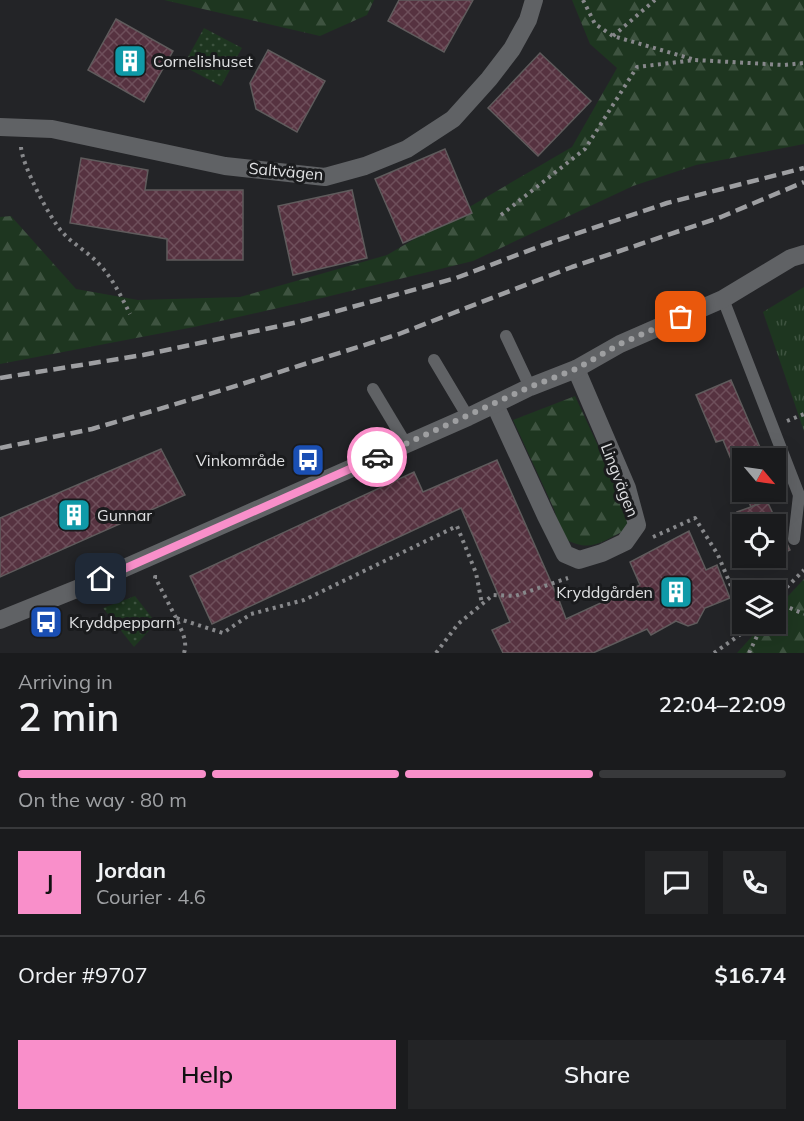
<!DOCTYPE html>
<html lang="en">
<head>
<meta charset="utf-8">
<style>
  body { margin:0; font-family:Mulish,sans-serif; background:#232426; color:#f1f3f6; height:100vh; display:flex; flex-direction:column; font-size:22px; white-space:nowrap }
  * { box-sizing:border-box; margin:0 }
  p { font-size:20px; color:#9fa1a4 }
  .icon { flex:none; width:33px; height:33px; fill:none; stroke:currentColor; stroke-width:2; stroke-linecap:round; stroke-linejoin:round }
  .map { position:relative; height:653px; overflow:hidden }
  .side { display:flex; flex-direction:column; background:#1a1b1d; flex:1 }
  .side>* { flex:none }
  .needle { width:39px; rotate:119deg }
  .tools { position:absolute; left:732px; top:448px; display:grid; gap:12px }
  .tools a { display:grid; place-items:center; width:54px; height:54px; border-radius:0px; background:#1a1b1d; box-shadow:0 6px 24px #0002,0 0 0 2px #38393b; font-size:30px }
  .pin { position:absolute; display:grid; place-items:center; width:51px; height:51px; color:#fff; margin:-26px; border-radius:12px; box-shadow:0 3px 9px #0006 }
  .courier { position:absolute; display:grid; place-items:center; width:60px; height:60px; margin:-30px; border:4px solid #f98fca; border-radius:50%; background:#fff; color:#222; box-shadow:0 2px 8px #0007 }
  .head em { font-style:normal; font-weight:600 }
  .head div { display:flex; flex-direction:column-reverse }
  .head { display:flex; align-items:center; justify-content:space-between; height:102px; padding:0 18px }
  h1 { font-size:39px; font-weight:600; line-height:45px }
  .bar { display:grid; grid-template-columns:repeat(4,1fr); gap:9px 6px; align-content:center; height:72px; padding:0 18px }
  .bar i { height:8px; border-radius:4px; background:#38393b }
  .bar .current { background:#f98fca }
  .bar p { grid-column:span 4 }
  .line { display:flex; align-items:center; gap:15px; padding:0 18px; border-top:2px solid #38393b }
  .line div { flex:1 }
  .round { display:grid; place-items:center; flex:none; width:63px; height:63px; border-radius:0px; background:#232426 }
  .cta { display:flex; gap:12px; margin-top:auto; padding:12px 18px }
  .cta a { flex:1; height:69px; border-radius:0px; background:#f98fca; color:#111; font-size:24px; font-weight:600; line-height:69px; text-align:center }
  .cta a+a { background:#232426; color:#f1f3f6 }
  .map>svg:first-child { display:block }
  .grass { fill:url(#grass-tufts) }
  .forest { fill:url(#forest-firs) }
  .park { fill:url(#park-dots) }
  .building { fill:url(#building-cross-hatch); stroke:#5f5b5c; stroke-width:1.5 }
  .lines { fill:none; stroke-linecap:round; stroke-linejoin:round }
  .path { stroke:#87888b; stroke-width:4; stroke-dasharray:3 4.5; stroke-linecap:butt }
  .lane { stroke:#606265; stroke-width:12 }
  .street { stroke:#606265; stroke-width:18 }
  .rail { stroke:#9e9fa2; stroke-width:4.5; stroke-dasharray:12 6; stroke-linecap:butt }
  .done { stroke:#9e9fa1; stroke-width:6; stroke-dasharray:0 10.8 }
  .route { stroke:#f98fca; stroke-width:8 }
  .labels { text-anchor:middle; stroke-width:6; stroke-linejoin:round; paint-order:stroke }
  .poi-label { font-size:16px; fill:#e0e1e3; stroke:#1a1b1d; text-anchor:start }
  .street-label { font-size:16px; fill:#e0e1e3; stroke:#1a1b1d }
</style>
</head>
<body>
<div class="map">
<svg width="804" height="653" viewBox="0 0 804 653">
  <defs>
    <pattern id="grass-tufts" width="24" height="20" patternUnits="userSpaceOnUse" patternTransform="scale(1.5)"><rect width="24" height="20" fill="#1e3620"/><path d="M3 7l-1-3M5 7V3M7 7l1-3M15 17l-1-3M17 17v-4M19 17l1-3" fill="none" stroke="#3e5340"/></pattern>
    <pattern id="forest-firs" width="22" height="20" patternUnits="userSpaceOnUse" patternTransform="scale(1.5)"><rect width="22" height="20" fill="#1e3620"/><path d="M5 1l3.5 6h-7zM16 11l3.5 6h-7z" fill="#3e5340"/></pattern>
    <pattern id="park-dots" width="8" height="8" patternUnits="userSpaceOnUse" patternTransform="scale(1.5)"><rect width="8" height="8" fill="#1e3620"/><path d="M2 2h.1M6 6h.1" fill="none" stroke="#3e5340" stroke-width="1.8" stroke-linecap="round"/></pattern>
    <pattern id="building-cross-hatch" width="8" height="8" patternUnits="userSpaceOnUse" patternTransform="scale(1.5)"><rect width="8" height="8" fill="#563240"/><path d="M0 0l8 8M0 8l8-8" fill="none" stroke="#6e4f5b"/></pattern>
  </defs>
  <rect width="100%" height="100%" fill="#232427"/>
  <!-- grass -->
  <polygon class="grass" points="804,287 804,431 763,312"/>
  <!-- forest -->
  <g class="forest">
    <polygon points="164,0 374,0 367,15 320,36"/>
    <polygon points="572,0 804,0 804,144 696,165 633,186 473,261 322,298 194,327 0,364 0,217 11,216 76,289 138,300 240,297 387,255 572,147 617,68 590,44"/>
    <path d="M575,396L630,515L624,531C599,543 590,553 563,538L554,509L513,420Z"/>
    <polygon points="804,579 804,653 737,653 763,624 776,624 776,609"/>
  </g>
  <!-- park -->
  <g class="park">
    <polygon points="204,28 242,48 221,86 183,66"/>
    <polygon points="135,596 156,623 134,647 103,608"/>
  </g>
  <!-- building -->
  <g class="building">
    <polygon points="399,0 473,0 444,52 388,21"/>
    <polygon points="116,19 173,51 144,102 88,70"/>
    <polygon points="268,50 325,81 297,132 256,109 250,83"/>
    <polygon points="540,53 591,101 538,156 488,108"/>
    <polygon points="445,149 472,213 403,243 375,179"/>
    <polygon points="81,158 148,170 145,190 243,190 243,260 167,260 167,239 70,223"/>
    <polygon points="352,190 367,258 293,275 278,206"/>
    <polygon points="731,380 765,459 742,459 742,486 723,440 716,442 696,395"/>
    <polygon points="161,449 185,495 0,577 0,518"/>
    <polygon points="497,460 559,600 566,619 640,585 630,562 689,531 706,570 717,565 730,598 705,608 697,623 688,626 676,621 651,635 647,629 593,653 503,653 492,630 510,622 461,508 212,624 190,576 414,472 423,492"/>
    <polygon points="776,484 780,495 751,507 745,492 776,492"/>
    <polygon points="767,501 790,550 776,557 776,525 744,525 737,512"/>
  </g>
  <g class="lines">
    <!-- path -->
    <g class="path">
      <polyline points="583,0 595,24 613,36 692,59"/>
      <polyline points="613,36 655,0"/>
      <path d="M21,147C22,165 50,219 63,233C73,244 88,252 98,263C112,277 121,296 130,314"/>
      <polyline points="501,215 585,149 637,67 695,60 784,65 804,63"/>
      <polyline points="787,421 804,414"/>
      <polyline points="653,537 695,518 718,555 739,605 742,609"/>
      <polyline points="157,577 155,577 176,618"/>
      <polyline points="776,598 804,570"/>
      <polyline points="776,602 804,614"/>
      <path d="M184,653C188,640 181,630 176,618L223,633L251,614L304,600L457,526L476,573L482,604"/>
      <polyline points="436,653 458,624 493,595 515,596 568,578"/>
      <polyline points="714,653 755,624"/>
      <polyline points="749,653 758,634 758,624"/>
    </g>
    <!-- lane -->
    <g class="lane">
      <polyline points="723,299 799,495 794,539"/>
      <polyline points="506,336 530,387"/>
      <polyline points="434,360 468,417"/>
      <polyline points="373,389 406,444"/>
    </g>
    <!-- street -->
    <g class="street">
      <polyline points="0,127 52,129 225,166 325,177 365,166 407,149 453,119 489,79 512,49 528,20 534,0"/>
      <polyline points="495,405 546,516 565,554 579,560 602,553 625,542 637,525 627,488 576,369"/>
      <polyline points="0,620 79,588 468,417 530,387 576,369 620,344 723,299 791,258 804,254"/>
    </g>
    <!-- rail -->
    <g class="rail">
      <polyline points="0,378 143,355 298,322 456,278 546,244 667,203 804,168"/>
      <polyline points="0,448 92,429 226,389 399,334 572,267 721,217 804,182"/>
    </g>
  </g>
  <g class="lines">
    <!-- done -->
    <polyline class="done" points="377,457 530,387 576,369 620,344 681,317"/>
    <!-- route -->
    <polyline class="route" points="101,579 377,457"/>
  </g>
  <!-- icons -->
  <defs>
    <g id="building-square" transform="scale(1.725)"><rect x="-9" y="-9" width="18" height="18" rx="4" fill="#0f9aa8" stroke="#1a1b1d"/><path d="M-4-6H4V6H1V3H-1V6H-4ZM-2.5-4.3h1.7v1.8h-1.7ZM.8-4.3h1.7v1.8H.8ZM-2.5-1h1.7V.8h-1.7ZM.8-1h1.7V.8H.8Z" fill="#fff"/></g>
    <g id="bus-square" transform="scale(1.725)"><rect x="-9" y="-9" width="18" height="18" rx="4" fill="#1a4fb4" stroke="#1a1b1d"/><path d="M-5-6H5V4H4V6H2V4H-2V6H-4V4H-5ZM-3.5-4V0h7V-4ZM-3.5 1.2v1.5H-2V1.2ZM2 1.2v1.5H3.5V1.2Z" fill="#fff"/></g>
  </defs>
  <g fill-rule="evenodd">
    <use href="#building-square" x="130" y="61"/>
    <use href="#bus-square" x="308" y="460"/>
    <use href="#building-square" x="74" y="515"/>
    <use href="#building-square" x="676" y="592"/>
    <use href="#bus-square" x="46" y="622"/>
  </g>
  <g class="labels">
    <!-- poi labels -->
    <g class="poi-label">
      <text x="153" y="67">Cornelishuset</text>
      <text x="285" y="466" text-anchor="end">Vinkområde</text>
      <text x="97" y="521">Gunnar</text>
      <text x="653" y="598" text-anchor="end">Kryddgården</text>
      <text x="69" y="628">Kryddpepparn</text>
    </g>
    <!-- street labels -->
    <g class="street-label">
      <text transform="translate(286 171) rotate(5)" y="6">Saltvägen</text>
      <text transform="translate(620 480) rotate(69)" y="6">Lingvägen</text>
    </g>
  </g>
</svg>
<div class="tools">
<a><svg class="needle" viewBox="-14 -14 28 28"><path d="M0-13l5 13h-10z" fill="#e53935"/><path d="M0 13l5-13h-10z" fill="#9fa1a4"/></svg></a>
<a><svg class="icon" aria-label="locate" viewBox="0 0 24 24"><circle cx="12" cy="12" r="6"/><path d="M12 2v4M12 18v4M2 12h4M18 12h4"/></svg></a>
<a><svg class="icon" aria-label="layers" viewBox="0 0 24 24"><path d="M12 4l9 5-9 5-9-5zM3 14l9 5 9-5"/></svg></a>
</div>
<div class="pin" style="left:681px;top:317px;background:#ea580c"><svg class="icon" aria-label="bag" viewBox="0 0 24 24"><path d="M5 8h14l-1 12H6zM9 8a3 3 0 0 1 6 0"/></svg></div>
<div class="pin" style="left:101px;top:579px;background:#1f2937"><svg class="icon" aria-label="home" viewBox="0 0 24 24"><path d="M3 11l9-7 9 7M6 9v11h12V9"/></svg></div>
<div class="courier" style="left:377px;top:457px"><svg class="icon" aria-label="car" viewBox="0 0 24 24"><path d="M5 17H2v-5l4-1 3-4h7l3 4 3 1v5h-3M9 17h6M6 11h13"/><circle cx="7" cy="17" r="2"/><circle cx="17" cy="17" r="2"/></svg></div>
</div>
<section class="side">
<div class="head"><div><h1>2 min</h1><p>Arriving in</p></div><em>22:04–22:09</em></div>
<div class="bar"><i class="current"></i><i class="current"></i><i class="current"></i><i></i><p>On the way · 80 m</p></div>
<div class="line" style="height:108px"><b class="round" style="background:#f98fca;color:#111">J</b><div><b>Jordan</b><p>Courier · 4.6</p></div><a class="round"><svg class="icon" aria-label="chat" viewBox="0 0 24 24"><path d="M4 5h16v11H9l-5 4z"/></svg></a><a class="round"><svg class="icon" aria-label="phone" viewBox="0 0 24 24"><path d="M5 4h4l2 5-3 2q2 4 5 5l2-3 5 2v4C11 20 4 13 5 4z"/></svg></a></div>
<div class="line" style="height:78px"><div>Order #9707</div><b>$16.74</b></div>
<div class="cta"><a>Help</a><a>Share</a></div>
</section>
</body>
</html>
